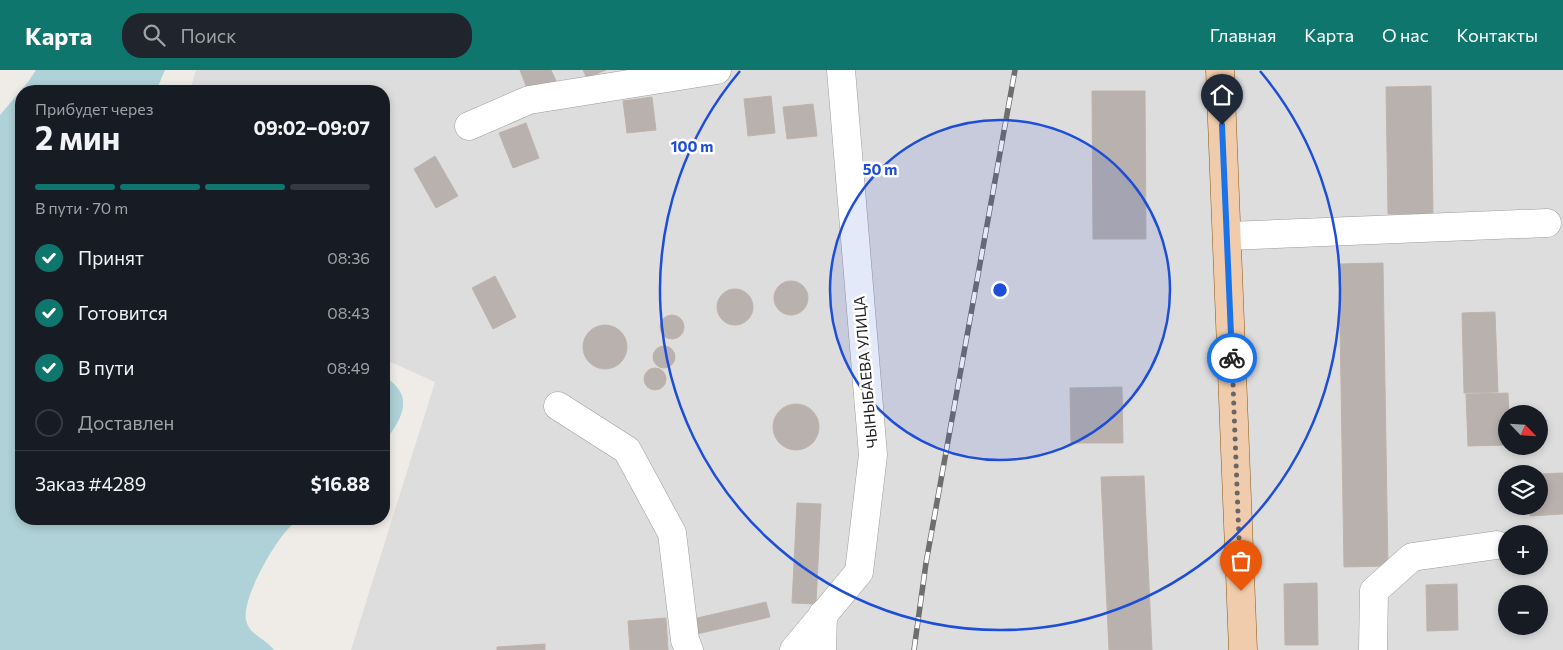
<!DOCTYPE html>
<html lang="ru">
<head>
<meta charset="utf-8">
<style>
  body { margin:0; font-family:Commissioner,sans-serif; background:#20242c; color:#f1f3f6; height:100vh; display:flex; flex-direction:column; font-size:19px; white-space:nowrap }
  * { box-sizing:border-box; margin:0 }
  p { font-size:16px; color:#9ea1a6 }
  .icon { flex:none; width:28px; height:28px; fill:none; stroke:currentColor; stroke-width:2; stroke-linecap:round; stroke-linejoin:round }
  .map { position:relative; flex:1; overflow:hidden }
  .sheet { position:absolute; left:15px; top:15px; width:375px; height:440px; display:flex; flex-direction:column; background:#171b24; border-radius:20px; box-shadow:0 2px 8px #0003 }
  .sheet>* { flex:none }
  .needle { width:32px; rotate:115deg }
  .buttons { position:absolute; left:1498px; top:335px; display:grid; gap:10px }
  .buttons a { display:grid; place-items:center; width:50px; height:50px; border-radius:50%; background:#171b24; box-shadow:0 2px 8px #0003; font-size:25px }
  .pin { position:absolute; display:grid; place-items:center; width:42px; height:42px; color:#fff; margin:-51px -21px; border-radius:50% 50% 50% 0; rotate:-45deg; box-shadow:0 0 5px #0007 }
  .pin .icon { rotate:45deg }
  .courier { position:absolute; display:grid; place-items:center; width:50px; height:50px; margin:-25px; border:4px solid #1a73e8; border-radius:50%; background:#fff; color:#222; box-shadow:0 1px 6px #0007 }
  .overview em { font-style:normal; font-weight:700 }
  .overview div { display:flex; flex-direction:column-reverse }
  .overview { display:flex; align-items:center; justify-content:space-between; height:85px; padding:0 20px }
  h1 { font-size:32px; font-weight:700; line-height:38px }
  .bar { display:grid; grid-template-columns:repeat(4,1fr); gap:8px 5px; align-content:center; height:60px; padding:0 20px }
  .bar i { height:6px; border-radius:4px; background:#363941 }
  .bar .on { background:#0f766e }
  .bar p { grid-column:span 4 }
  .line { display:flex; align-items:center; gap:12px; padding:0 20px; border-top:1px solid #363941 }
  .line div { flex:1 }
  ol { padding:0 20px; list-style:none }
  li { display:flex; align-items:center; gap:15px; height:55px }
  li p { margin-inline-start:auto }
  li .icon { padding:5px; border-radius:50%; background:#0f766e; color:#fff; stroke-width:4 }
  li:last-child { color:#9ea1a6 }
  li i { width:28px; height:28px; border:2px solid #363941; border-radius:50% }
  header { display:flex; align-items:center; gap:30px; box-sizing:border-box; height:70px; padding:0 25px; background:#0f766e; color:#fff }
  header strong { font-size:24px }
  nav { display:flex; gap:28px; margin-inline-start:auto; font-size:18px }
  .search { width:350px; height:45px; background:#20242c; display:flex; align-items:center; gap:12px; box-sizing:border-box; padding:0 18px; border-radius:20px; color:#9ea1a6; font-size:19px }
  .map>svg:first-child { display:block }
  .residential { fill:#dedddd; fill-rule:evenodd }
  .water { fill:#aed2d7 }
  .building { fill:#b8b1ae; stroke:#bfb3ac }
  .lines { fill:none; stroke-linecap:round; stroke-linejoin:round }
  .minor-casing { stroke:#9d9d9d; stroke-width:29 }
  .major-casing { stroke:#895613; stroke-width:29 }
  .minor { stroke:#fff; stroke-width:28 }
  .major { stroke:#f0ccac; stroke-width:28 }
  .rail-casing { stroke:#6e6e6e; stroke-width:5.5 }
  .rail { stroke:#fff; stroke-width:4; stroke-dasharray:11; stroke-linecap:butt }
  .done { stroke:#686766; stroke-width:5; stroke-dasharray:0 9 }
  .route { stroke:#1a73e8; stroke-width:6 }
  .ring { fill:none; stroke:#1d4ed8; stroke-width:2.5 }
  .labels { text-anchor:middle; stroke-width:5; stroke-linejoin:round; paint-order:stroke }
  .street-label { font-size:15px; fill:#202020; stroke:#fff }
  .centre { fill:#1d4ed8; stroke:#fff; stroke-width:2.5 }
  .ring-label { font-size:15px; text-anchor:middle; font-weight:bold; fill:#1d4ed8; stroke:#fff; stroke-width:5; stroke-linejoin:round; paint-order:stroke }
</style>
</head>
<body>
<header>
<strong>Карта</strong>
<div class="search"><svg class="icon" aria-label="search" viewBox="0 0 24 24"><circle cx="10" cy="10" r="6"/><path d="M15 15l6 6"/></svg>Поиск</div>
<nav><a>Главная</a><a>Карта</a><a>О нас</a><a>Контакты</a></nav>
</header>
<div class="map">
<svg width="1563" height="580" viewBox="0 0 1563 580">
  <rect width="100%" height="100%" fill="#efece8"/>
  <!-- residential -->
  <path class="residential" d="M196,0H1563V580H351L435,312L384,289V21H190ZM1506,344H1539V376H1506ZM1506,404H1539V436H1506ZM1506,464H1539V496H1506ZM1506,524H1539V556H1506Z"/>
  <!-- water -->
  <g class="water">
    <path d="M36,0H165L156,21H21V449H300C296,452 291,455 288,459C273,475 242,528 246,550C249,565 266,569 274,580H0V45L28,12Z"/>
    <path d="M384,306C388,309 393,312 396,316C413,334 396,357 384,372Z"/>
  </g>
  <!-- building -->
  <g class="building">
    <polygon points="520,0 551,0 558,15 530,26"/>
    <polygon points="583,0 606,0 587,8"/>
    <polygon points="1431,16 1433,144 1388,144 1386,17"/>
    <polygon points="1092,21 1145,21 1146,169 1093,169"/>
    <polygon points="771,26 775,63 748,66 744,29"/>
    <polygon points="652,27 656,60 627,63 623,31"/>
    <polygon points="813,34 817,66 787,69 783,37"/>
    <polygon points="526,53 539,88 513,98 499,63"/>
    <polygon points="435,86 458,126 436,138 414,99"/>
    <polygon points="1383,193 1388,496 1344,497 1339,194"/>
    <polygon points="495,206 516,247 493,259 472,218"/>
    <circle cx="791" cy="228" r="17"/>
    <circle cx="735" cy="237" r="18"/>
    <polygon points="1495,242 1498,322 1464,323 1462,243"/>
    <circle cx="672" cy="257" r="12"/>
    <circle cx="605" cy="277" r="22"/>
    <circle cx="664" cy="287" r="11"/>
    <circle cx="655" cy="309" r="11"/>
    <polygon points="1122,317 1123,373 1071,373 1070,318"/>
    <polygon points="1508,323 1509,344 1506,344 1506,375 1468,376 1466,324"/>
    <circle cx="796" cy="357" r="23"/>
    <polygon points="1563,403 1563,444 1530,446 1530,436 1539,436 1539,404"/>
    <polygon points="1144,406 1152,580 1109,580 1101,407"/>
    <polygon points="797,433 821,434 816,534 792,533"/>
    <polygon points="1317,513 1318,575 1285,575 1284,514"/>
    <polygon points="1457,514 1458,560 1427,561 1426,515"/>
    <polygon points="766,532 770,547 697,564 693,549"/>
    <polygon points="666,548 668,580 630,580 628,551"/>
    <polygon points="545,574 545,580 497,580 497,577"/>
  </g>
  <g class="lines">
    <!-- minor casing -->
    <g class="minor-casing">
      <g id="minor">
        <polyline points="469,56 529,30 717,0"/>
        <polyline points="1227,166 1547,153"/>
        <polyline points="558,336 627,380 672,463 685,570 689,580"/>
        <polyline points="794,580 859,502 873,385 841,0"/>
        <polyline points="822,580 823,544"/>
        <polyline points="1373,580 1374,521 1412,487 1497,475"/>
      </g>
    </g>
    <!-- major casing -->
    <g class="major-casing">
      <polyline id="major" points="1220,0 1243,580"/>
    </g>
    <!-- minor -->
    <use href="#minor" class="minor"/>
    <!-- major -->
    <use href="#major" class="major"/>
    <!-- rail casing -->
    <g class="rail-casing">
      <polyline id="rail" points="914,580 926,493 1015,0"/>
    </g>
    <!-- rail -->
    <use href="#rail" class="rail"/>
  </g>
  <g class="lines">
    <!-- done -->
    <polyline class="done" points="1232,288 1241,521"/>
    <!-- route -->
    <polyline class="route" points="1222,55 1232,288"/>
  </g>
  <!-- distance rings -->
  <circle cx="1000" cy="220" r="170" fill="#1d4ed8" fill-opacity=".12"/>
  <g class="ring">
    <circle cx="1000" cy="220" r="170"/>
    <path d="M1260 1A340 340 0 1 1 740 1"/>
  </g>
  <g class="labels">
    <!-- street labels -->
    <g class="street-label">
      <text transform="translate(866 302) rotate(-95)" y="5">ЧЫНЫБАЕВА УЛИЦА</text>
    </g>
  </g>
  <circle cx="1000" cy="220" r="8" class="centre"/>
  <g class="ring-label">
    <text x="692" y="82">100 m</text>
    <text x="880" y="105">50 m</text>
  </g>
</svg>
<div class="buttons">
<a><svg class="needle" viewBox="-14 -14 28 28"><path d="M0-13l5 13h-10z" fill="#e53935"/><path d="M0 13l5-13h-10z" fill="#9ea1a6"/></svg></a>
<a><svg class="icon" aria-label="layers" viewBox="0 0 24 24"><path d="M12 4l9 5-9 5-9-5zM3 14l9 5 9-5"/></svg></a>
<a>+</a>
<a>−</a>
</div>
<div class="pin" style="left:1241px;top:521px;background:#ea580c"><svg class="icon" aria-label="bag" viewBox="0 0 24 24"><path d="M5 8h14l-1 12H6zM9 8a3 3 0 0 1 6 0"/></svg></div>
<div class="pin" style="left:1222px;top:55px;background:#1f2937"><svg class="icon" aria-label="home" viewBox="0 0 24 24"><path d="M3 11l9-7 9 7M6 9v11h12V9"/></svg></div>
<div class="courier" style="left:1232px;top:288px"><svg class="icon" aria-label="bike" viewBox="0 0 24 24"><circle cx="6" cy="16" r="4"/><circle cx="18" cy="16" r="4"/><path d="M6 16l4-8h5l3 8M10 8l3 8H6M13 5h3"/></svg></div>
<section class="sheet">
<div class="overview"><div><h1>2 мин</h1><p>Прибудет через</p></div><em>09:02–09:07</em></div>
<div class="bar"><i class="on"></i><i class="on"></i><i class="on"></i><i></i><p>В пути · 70 m</p></div>
<ol>
<li><svg class="icon" aria-label="check" viewBox="0 0 24 24"><path d="M5 12l5 5 9-10"/></svg>Принят<p>08:36</p></li>
<li><svg class="icon" aria-label="check" viewBox="0 0 24 24"><path d="M5 12l5 5 9-10"/></svg>Готовится<p>08:43</p></li>
<li><svg class="icon" aria-label="check" viewBox="0 0 24 24"><path d="M5 12l5 5 9-10"/></svg>В пути<p>08:49</p></li>
<li><i></i>Доставлен</li>
</ol>
<div class="line" style="height:65px"><div>Заказ #4289</div><b>$16.88</b></div>
</section>
</div>
</body>
</html>
